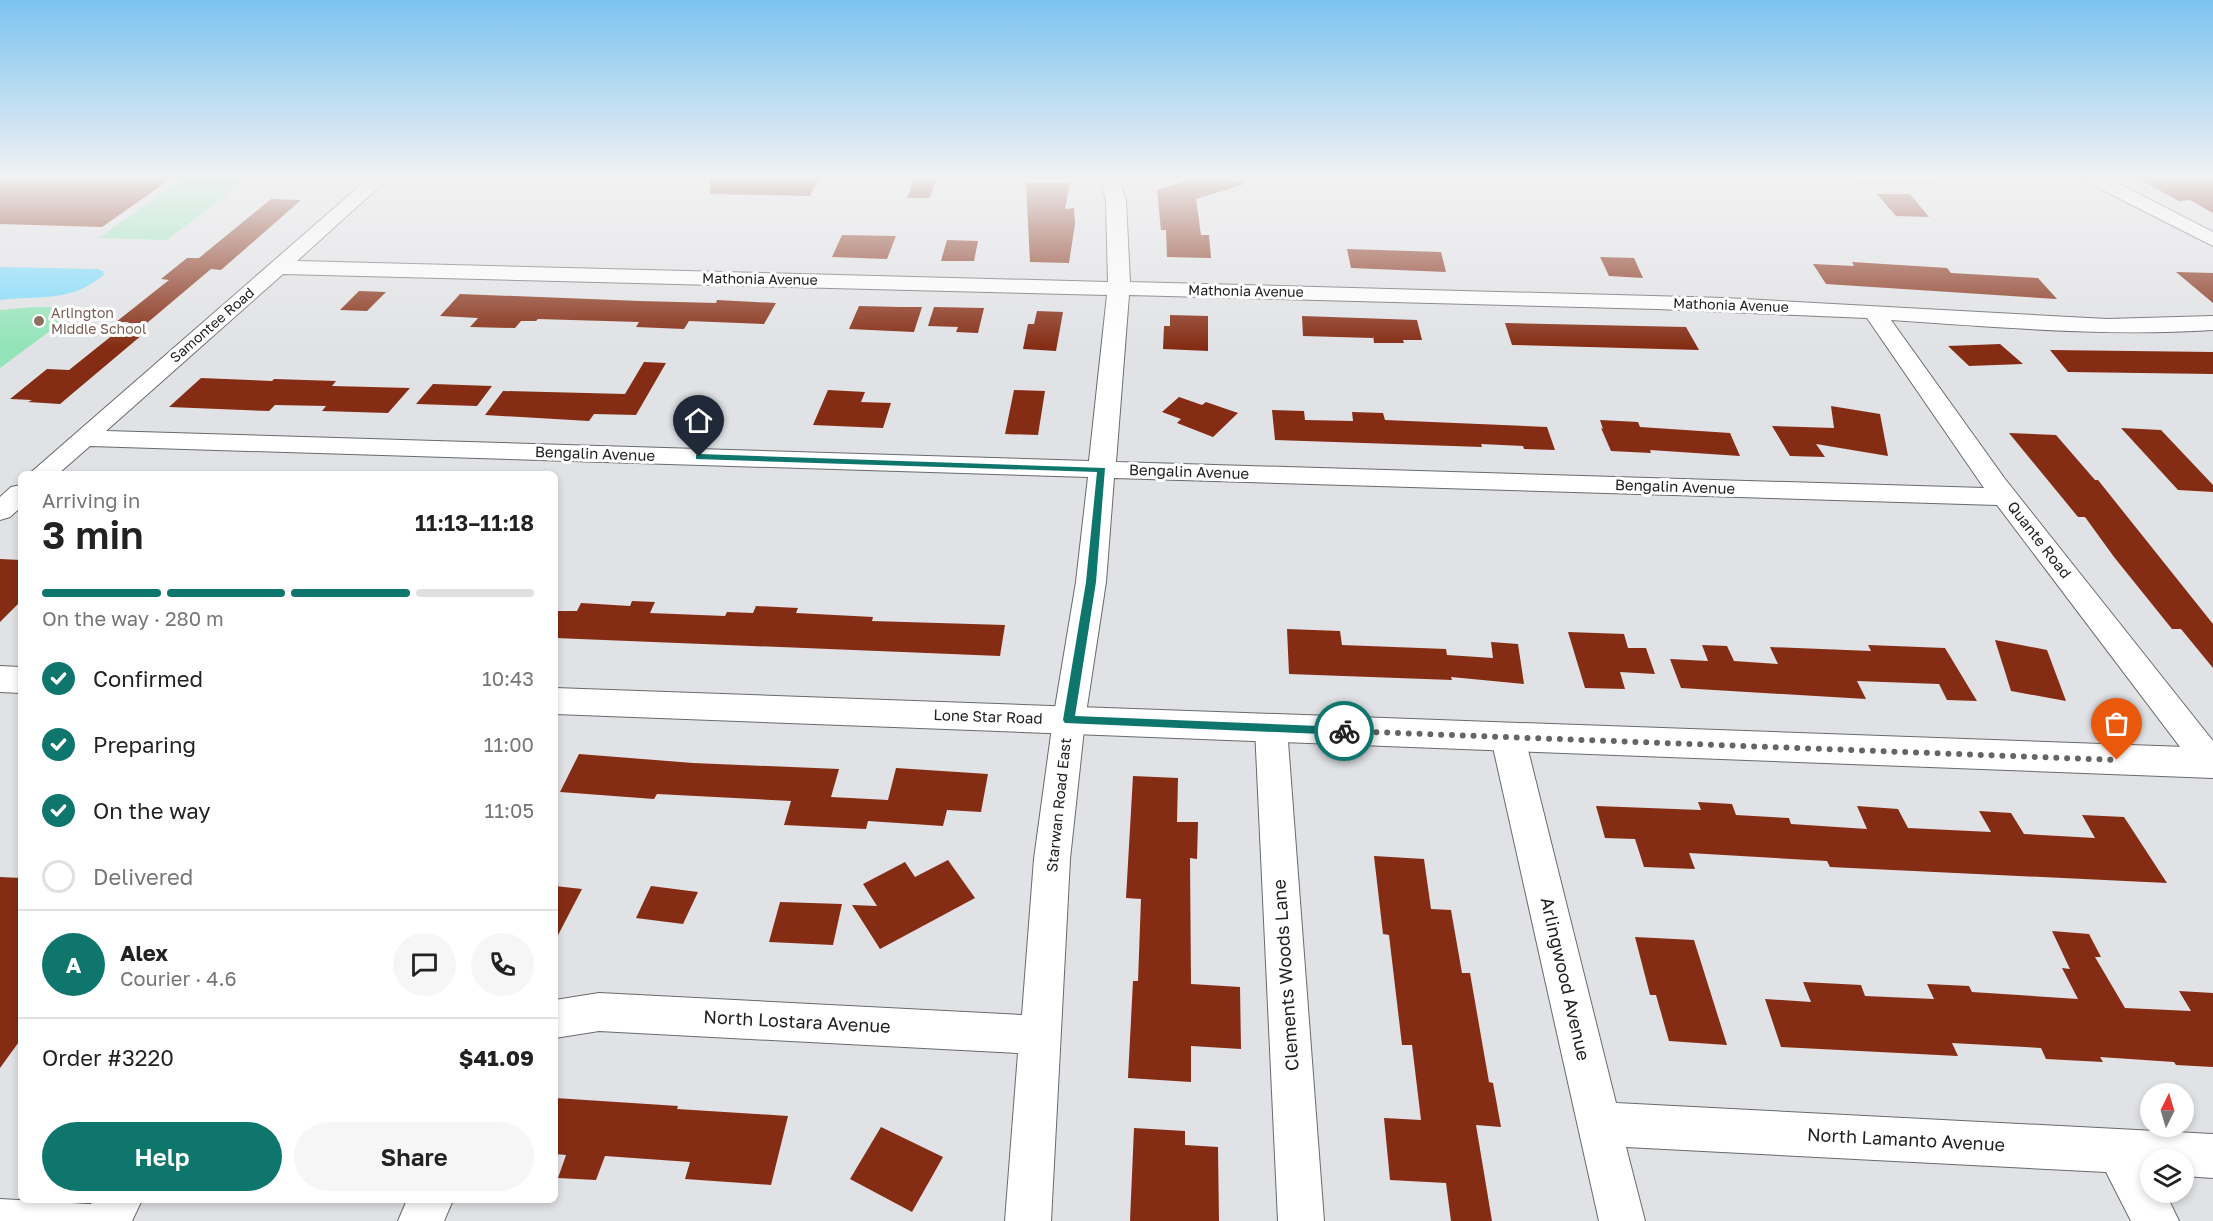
<!DOCTYPE html>
<html lang="en">
<head>
<meta charset="utf-8">
<style>
  body { margin:0; font-family:"Golos Text",sans-serif; background:#f6f6f6; color:#222; height:100vh; display:flex; flex-direction:column; font-size:22px; white-space:nowrap }
  * { box-sizing:border-box; margin:0 }
  p { font-size:20px; color:#767676 }
  .icon { flex:none; width:33px; height:33px; fill:none; stroke:currentColor; stroke-width:2; stroke-linecap:round; stroke-linejoin:round }
  .map { position:relative; flex:1; overflow:hidden }
  .sheet { position:absolute; left:18px; top:471px; width:540px; height:732px; display:flex; flex-direction:column; background:#fff; border-radius:9px; box-shadow:0 3px 9px #0003 }
  .sheet>* { flex:none }
  .needle { width:39px; rotate:5deg }
  .controls { position:absolute; left:2140px; top:1083px; display:grid; gap:12px }
  .controls a { display:grid; place-items:center; width:54px; height:54px; border-radius:50%; background:#fff; box-shadow:0 3px 9px #0003; font-size:30px }
  .pin { position:absolute; display:grid; place-items:center; width:51px; height:51px; color:#fff; margin:-62px -26px; border-radius:50% 50% 50% 0; rotate:-45deg; box-shadow:0 0 6px #0007 }
  .pin .icon { rotate:45deg }
  .courier { position:absolute; display:grid; place-items:center; width:60px; height:60px; margin:-30px; border:4px solid #0f766e; border-radius:50%; background:#fff; color:#222; box-shadow:0 2px 8px #0007 }
  .head em { font-style:normal; font-weight:600 }
  .head div { display:flex; flex-direction:column-reverse }
  .head { display:flex; align-items:center; justify-content:space-between; height:102px; padding:0 24px }
  h1 { font-size:39px; font-weight:600; line-height:45px }
  .bar { display:grid; grid-template-columns:repeat(4,1fr); gap:9px 6px; align-content:center; height:72px; padding:0 24px }
  .bar i { height:8px; border-radius:4px; background:#e0e0e0 }
  .bar .selected { background:#0f766e }
  .bar p { grid-column:span 4 }
  .line { display:flex; align-items:center; gap:15px; padding:0 24px; border-top:2px solid #e0e0e0 }
  .line div { flex:1 }
  .round { display:grid; place-items:center; flex:none; width:63px; height:63px; border-radius:32px; background:#f6f6f6 }
  ol { padding:0 24px; list-style:none }
  li { display:flex; align-items:center; gap:18px; height:66px }
  li p { margin-inline-start:auto }
  li .icon { padding:6px; border-radius:50%; background:#0f766e; color:#fff; stroke-width:4 }
  li:last-child { color:#767676 }
  li i { width:33px; height:33px; border:3px solid #e0e0e0; border-radius:50% }
  .button { display:flex; gap:12px; margin-top:auto; padding:12px 24px }
  .button a { flex:1; height:69px; border-radius:36px; background:#0f766e; color:#fff; font-size:24px; font-weight:600; line-height:69px; text-align:center }
  .button a+a { background:#f6f6f6; color:#222 }
  .map>svg:first-child { display:block }
  .green { fill:#92e4b8 }
  .water { fill:#7bdafb }
  .building { fill:#852d14 }
  .lines { fill:none; stroke-linecap:round; stroke-linejoin:round }
  .service-casing { stroke:#696a6c; stroke-width:2 }
  .minor-casing { stroke:#696a6c; stroke-width:2 }
  .tertiary-casing { stroke:#696a6c; stroke-width:2 }
  .service { fill:#fff; fill-rule:evenodd }
  .minor { fill:#fff; fill-rule:evenodd }
  .tertiary { fill:#fff; fill-rule:evenodd }
  .route { fill:#0f766e }
  .done { stroke:#646567; stroke-width:6; stroke-dasharray:0 10.8 }
  .education-dot { fill:#8d6e63; stroke:#fff; stroke-width:2 }
  .labels { text-anchor:middle; stroke-width:6; stroke-linejoin:round; paint-order:stroke }
  .far-street-label { font-size:14px; fill:#212223; stroke:#fff }
  .far-education-label { font-size:14px; fill:#785e54; stroke:#fff; text-anchor:start }
  .street-label { font-size:15px; fill:#212223; stroke:#fff }
  .near-street-label { font-size:18px; fill:#212223; stroke:#fff }
</style>
</head>
<body>
<div class="map">
<svg width="2213" height="1221" viewBox="0 0 2213 1221">
  <rect width="100%" height="100%" fill="#e1e2e5"/>
  <!-- green -->
  <g class="green">
    <polygon points="185,176 252,176 167,240 99,238"/>
    <polygon points="34,307 81,308 0,368 0,310"/>
  </g>
  <!-- water -->
  <path class="water" d="M0,267L97,269L103,271L104,275C69,303 41,295 0,300Z"/>
  <!-- building -->
  <g class="building">
    <polygon points="0,176 175,176 102,227 0,224"/>
    <polygon points="710,176 820,176 810,196 710,194"/>
    <polygon points="915,176 937,176 930,198 907,198"/>
    <polygon points="2133,176 2213,176 2213,213 2190,200 2179,201"/>
    <polygon points="1195,178 1245,181 1245,184 1196,199 1201,235 1209,235 1211,258 1167,257 1166,230 1161,230 1157,190"/>
    <polygon points="1026,182 1070,183 1065,209 1074,208 1075,224 1069,263 1030,262"/>
    <polygon points="1877,194 1910,194 1929,217 1896,216"/>
    <polygon points="271,199 301,200 221,270 211,269 147,323 132,323 142,335 60,404 28,402 32,400 10,399 47,369 69,370 129,322 116,322 169,280 161,279 187,258 199,258"/>
    <polygon points="842,235 896,236 887,259 832,257"/>
    <polygon points="947,240 978,241 974,261 941,261"/>
    <polygon points="1347,249 1441,252 1446,272 1351,268"/>
    <polygon points="1600,257 1634,258 1643,278 1609,276"/>
    <polygon points="1852,262 1947,268 1951,273 2038,278 2057,299 1826,284 1813,264 1854,266"/>
    <polygon points="2176,272 2213,273 2213,303"/>
    <polygon points="359,291 386,292 367,311 340,310"/>
    <polygon points="460,294 640,301 716,303 717,300 776,303 764,324 689,321 684,329 636,327 639,322 538,319 536,321 521,321 515,328 470,327 478,318 440,316"/>
    <polygon points="859,306 900,307 922,307 914,332 849,329"/>
    <polygon points="934,307 984,308 978,333 956,332 958,327 928,326"/>
    <polygon points="1037,311 1063,312 1056,351 1023,349 1028,324 1034,324"/>
    <polygon points="1170,315 1208,316 1208,351 1163,349 1164,326 1170,326"/>
    <polygon points="1302,316 1417,320 1422,340 1403,340 1404,343 1374,343 1373,335 1373,338 1303,336"/>
    <polygon points="1505,323 1686,327 1699,350 1512,345"/>
    <polygon points="2000,344 2023,364 1969,366 1948,346"/>
    <polygon points="2050,350 2213,352 2213,374 2068,372"/>
    <polygon points="644,362 666,363 636,415 594,414 589,421 485,415 503,391 625,394"/>
    <polygon points="201,378 272,381 274,379 336,381 332,386 410,388 388,413 322,411 326,406 275,405 269,411 169,407"/>
    <polygon points="433,384 492,386 477,406 416,404"/>
    <polygon points="828,390 865,392 861,402 891,403 883,428 813,425"/>
    <polygon points="1014,390 1045,391 1038,435 1005,434"/>
    <polygon points="1179,397 1202,405 1206,402 1238,413 1213,437 1177,423 1181,419 1162,412"/>
    <polygon points="1831,406 1880,414 1888,456 1816,444 1825,457 1790,456 1772,426 1834,428"/>
    <polygon points="1272,410 1304,411 1305,420 1353,421 1352,412 1383,413 1385,420 1547,427 1555,450 1524,449 1523,446 1481,444 1482,447 1275,440"/>
    <polygon points="1600,420 1638,422 1640,427 1730,433 1740,456 1650,450 1651,453 1611,451 1601,428 1603,429"/>
    <polygon points="2121,428 2161,430 2213,485 2213,492 2178,490"/>
    <polygon points="2009,433 2056,435 2095,480 2098,480 2213,624 2213,668 2181,629 2172,629 2114,557 2085,517 2078,517"/>
    <polygon points="0,559 21,560 21,601 0,622"/>
    <polygon points="632,601 655,602 650,613 725,616 727,612 753,613 756,606 798,608 796,613 873,617 872,621 1005,625 1000,656 555,638 555,611 577,611 581,603 630,606"/>
    <polygon points="1287,629 1340,631 1342,645 1446,649 1447,655 1493,658 1491,642 1518,644 1524,684 1451,677 1452,680 1289,674"/>
    <polygon points="1568,632 1624,634 1628,648 1646,648 1655,674 1620,672 1625,689 1585,688"/>
    <polygon points="1995,640 2047,650 2066,701 2011,691"/>
    <polygon points="1702,645 1727,646 1734,661 1778,664 1770,647 1871,651 1868,645 1945,648 1977,701 1947,700 1939,684 1857,681 1866,699 1681,688 1670,659 1708,661"/>
    <polygon points="579,754 693,763 839,769 831,797 888,800 896,768 988,774 981,812 947,810 943,826 868,821 866,829 784,825 791,801 657,794 654,799 560,792"/>
    <polygon points="1133,776 1178,778 1177,822 1198,822 1197,859 1190,858 1191,984 1240,987 1241,1049 1191,1046 1191,1082 1128,1078 1133,981 1138,981 1141,899 1126,898"/>
    <polygon points="1698,802 1732,804 1736,815 1789,818 1791,824 1867,829 1857,806 1898,809 1908,828 1991,832 1979,811 2011,813 2024,834 2095,838 2082,815 2124,817 2167,883 1830,867 1827,861 1689,853 1695,869 1644,867 1635,839 1605,838 1596,806 1701,810"/>
    <polygon points="1374,856 1424,859 1431,909 1451,910 1462,973 1470,973 1489,1082 1493,1083 1501,1127 1476,1125 1492,1221 1451,1221 1446,1183 1390,1180 1384,1118 1421,1120 1412,1045 1402,1045 1389,935 1383,934"/>
    <polygon points="948,860 975,898 880,949 852,905 877,906 863,884 905,862 915,877"/>
    <polygon points="0,877 21,878 21,1039 0,1068"/>
    <polygon points="555,886 582,889 555,941"/>
    <polygon points="651,886 698,892 683,924 636,918"/>
    <polygon points="780,902 842,904 833,945 769,942"/>
    <polygon points="2052,931 2089,934 2101,957 2095,957 2125,1008 2191,1011 2179,991 2213,993 2213,1067 2176,1065 2174,1062 2100,1057 2103,1062 2046,1059 2041,1048 1952,1043 1958,1056 1781,1047 1765,999 1811,1002 1803,982 1861,985 1865,996 1934,999 1927,984 1969,986 1972,992 2078,999 2062,968 2070,969"/>
    <polygon points="1635,937 1694,940 1727,1045 1669,1041 1656,995 1650,995"/>
    <polygon points="555,1098 678,1106 677,1109 788,1116 771,1185 685,1179 690,1162 605,1156 596,1180 558,1178 566,1155 555,1154"/>
    <polygon points="881,1127 943,1157 912,1212 850,1179"/>
    <polygon points="1134,1128 1185,1131 1185,1145 1218,1147 1219,1221 1130,1221"/>
  </g>
  <g class="lines">
    <!-- service casing -->
    <g class="service-casing">
      <polygon id="service" points="0,1199 106,1205 114,1208 117,1216 115,1221 0,1221"/>
    </g>
    <!-- minor casing -->
    <g class="minor-casing">
      <g id="minor">
        <path d="M371,176H391L297,261L1108,282L1106,201L1100,176H1118L1126,201L1130,282L1725,298L2107,319L2213,316V330C2105,337 1998,327 1891,320L2005,479L2213,741V776L2199,772L1997,505L1114,478L1106,582L1085,720L1070,859L1051,1221H1005L1018,1053L599,1031L555,1038V1000L599,993L1022,1015L1034,859L1053,720L1076,582L1088,477L90,446L58,474H29ZM283,274L1107,295L1089,461L106,431ZM1129,295L1657,309L1867,318L1984,488L1116,462Z"/>
        <polygon points="1846,176 1940,176 1938,180 1931,182 1855,182 1848,180"/>
        <polygon points="2081,176 2104,176 2213,232 2213,246 2083,180"/>
        <polygon points="21,485 21,507 10,517 0,520 0,497 11,487"/>
        <polygon points="1271,715 1283,719 1287,728 1324,1221 1278,1221 1255,728 1259,719"/>
        <polygon points="1508,725 1520,729 1525,738 1616,1103 2213,1134 2213,1178 2184,1176 2184,1160 2151,1160 2151,1192 2165,1192 2179,1221 2131,1221 2106,1172 1626,1147 1645,1221 1599,1221 1491,738 1496,729"/>
        <polygon points="93,1200 142,1200 132,1221 83,1221"/>
        <polygon points="407,1200 453,1200 444,1221 398,1221"/>
      </g>
    </g>
    <!-- tertiary casing -->
    <g class="tertiary-casing">
      <g id="tertiary">
        <polygon points="0,666 21,667 21,693 0,692"/>
        <polygon points="555,688 2213,748 2213,778 555,714"/>
      </g>
    </g>
    <!-- service -->
    <use href="#service" class="service"/>
    <!-- minor -->
    <use href="#minor" class="minor"/>
    <!-- tertiary -->
    <use href="#tertiary" class="tertiary"/>
  </g>
  <!-- sky -->
  <linearGradient id="sky" x2="0" y2="1"><stop stop-color="#7cc3f0"/><stop offset="0.51" stop-color="#f2f2f3"/><stop offset="1" stop-color="#f2f2f3" stop-opacity="0"/></linearGradient>
  <rect width="2213" height="347" fill="url(#sky)"/>
  <!-- route -->
  <polygon class="route" points="699,454 1105,468 1096,582 1075,716 1344,727 1350,731 1344,735 1065,723 1063,720 1086,582 1097,472 696,459 696,455"/>
  <g class="lines">
    <!-- done -->
    <polyline class="done" points="1344,731 2117,760"/>
  </g>
  <!-- markers -->
  <circle class="education-dot" cx="39" cy="321" r="6"/>
  <g class="labels">
    <!-- far-street labels -->
    <g class="far-street-label">
      <text transform="translate(760 279) rotate(1)" y="5">Mathonia Avenue</text>
      <text transform="translate(1246 291) rotate(1)" y="5">Mathonia Avenue</text>
      <text transform="translate(1731 305) rotate(2)" y="5">Mathonia Avenue</text>
      <text transform="translate(212 325) rotate(-41)" y="5">Samontee Road</text>
    </g>
    <!-- far-education labels -->
    <g class="far-education-label">
      <text x="51" y="318">Arlington<tspan x="51" dy="16">Middle School</tspan></text>
    </g>
    <!-- street labels -->
    <g class="street-label">
      <text transform="translate(595 454) rotate(2)" y="5">Bengalin Avenue</text>
      <text transform="translate(1189 472) rotate(2)" y="5">Bengalin Avenue</text>
      <text transform="translate(1675 487) rotate(2)" y="5">Bengalin Avenue</text>
      <text transform="translate(2039 540) rotate(52)" y="5">Quante Road</text>
      <text transform="translate(988 717) rotate(2)" y="5">Lone Star Road</text>
      <text transform="translate(1059 805) rotate(-84)" y="5">Starwan Road East</text>
    </g>
    <!-- near-street labels -->
    <g class="near-street-label">
      <text transform="translate(1286 975) rotate(-94)" y="6">Clements Woods Lane</text>
      <text transform="translate(1565 979) rotate(77)" y="6">Arlingwood Avenue</text>
      <text transform="translate(797 1022) rotate(3)" y="6">North Lostara Avenue</text>
      <text transform="translate(1906 1140) rotate(3)" y="6">North Lamanto Avenue</text>
    </g>
  </g>
</svg>
<div class="controls">
<a><svg class="needle" viewBox="-14 -14 28 28"><path d="M0-13l5 13h-10z" fill="#e53935"/><path d="M0 13l5-13h-10z" fill="#767676"/></svg></a>
<a><svg class="icon" aria-label="layers" viewBox="0 0 24 24"><path d="M12 4l9 5-9 5-9-5zM3 14l9 5 9-5"/></svg></a>
</div>
<div class="pin" style="left:2117px;top:760px;background:#ea580c"><svg class="icon" aria-label="bag" viewBox="0 0 24 24"><path d="M5 8h14l-1 12H6zM9 8a3 3 0 0 1 6 0"/></svg></div>
<div class="pin" style="left:699px;top:457px;background:#1f2937"><svg class="icon" aria-label="home" viewBox="0 0 24 24"><path d="M3 11l9-7 9 7M6 9v11h12V9"/></svg></div>
<div class="courier" style="left:1344px;top:731px"><svg class="icon" aria-label="bike" viewBox="0 0 24 24"><circle cx="6" cy="16" r="4"/><circle cx="18" cy="16" r="4"/><path d="M6 16l4-8h5l3 8M10 8l3 8H6M13 5h3"/></svg></div>
<section class="sheet">
<div class="head"><div><h1>3 min</h1><p>Arriving in</p></div><em>11:13–11:18</em></div>
<div class="bar"><i class="selected"></i><i class="selected"></i><i class="selected"></i><i></i><p>On the way · 280 m</p></div>
<ol>
<li><svg class="icon" aria-label="check" viewBox="0 0 24 24"><path d="M5 12l5 5 9-10"/></svg>Confirmed<p>10:43</p></li>
<li><svg class="icon" aria-label="check" viewBox="0 0 24 24"><path d="M5 12l5 5 9-10"/></svg>Preparing<p>11:00</p></li>
<li><svg class="icon" aria-label="check" viewBox="0 0 24 24"><path d="M5 12l5 5 9-10"/></svg>On the way<p>11:05</p></li>
<li><i></i>Delivered</li>
</ol>
<div class="line" style="height:108px"><b class="round" style="background:#0f766e;color:#fff">A</b><div><b>Alex</b><p>Courier · 4.6</p></div><a class="round"><svg class="icon" aria-label="chat" viewBox="0 0 24 24"><path d="M4 5h16v11H9l-5 4z"/></svg></a><a class="round"><svg class="icon" aria-label="phone" viewBox="0 0 24 24"><path d="M5 4h4l2 5-3 2q2 4 5 5l2-3 5 2v4C11 20 4 13 5 4z"/></svg></a></div>
<div class="line" style="height:78px"><div>Order #3220</div><b>$41.09</b></div>
<div class="button"><a>Help</a><a>Share</a></div>
</section>
</div>
</body>
</html>
